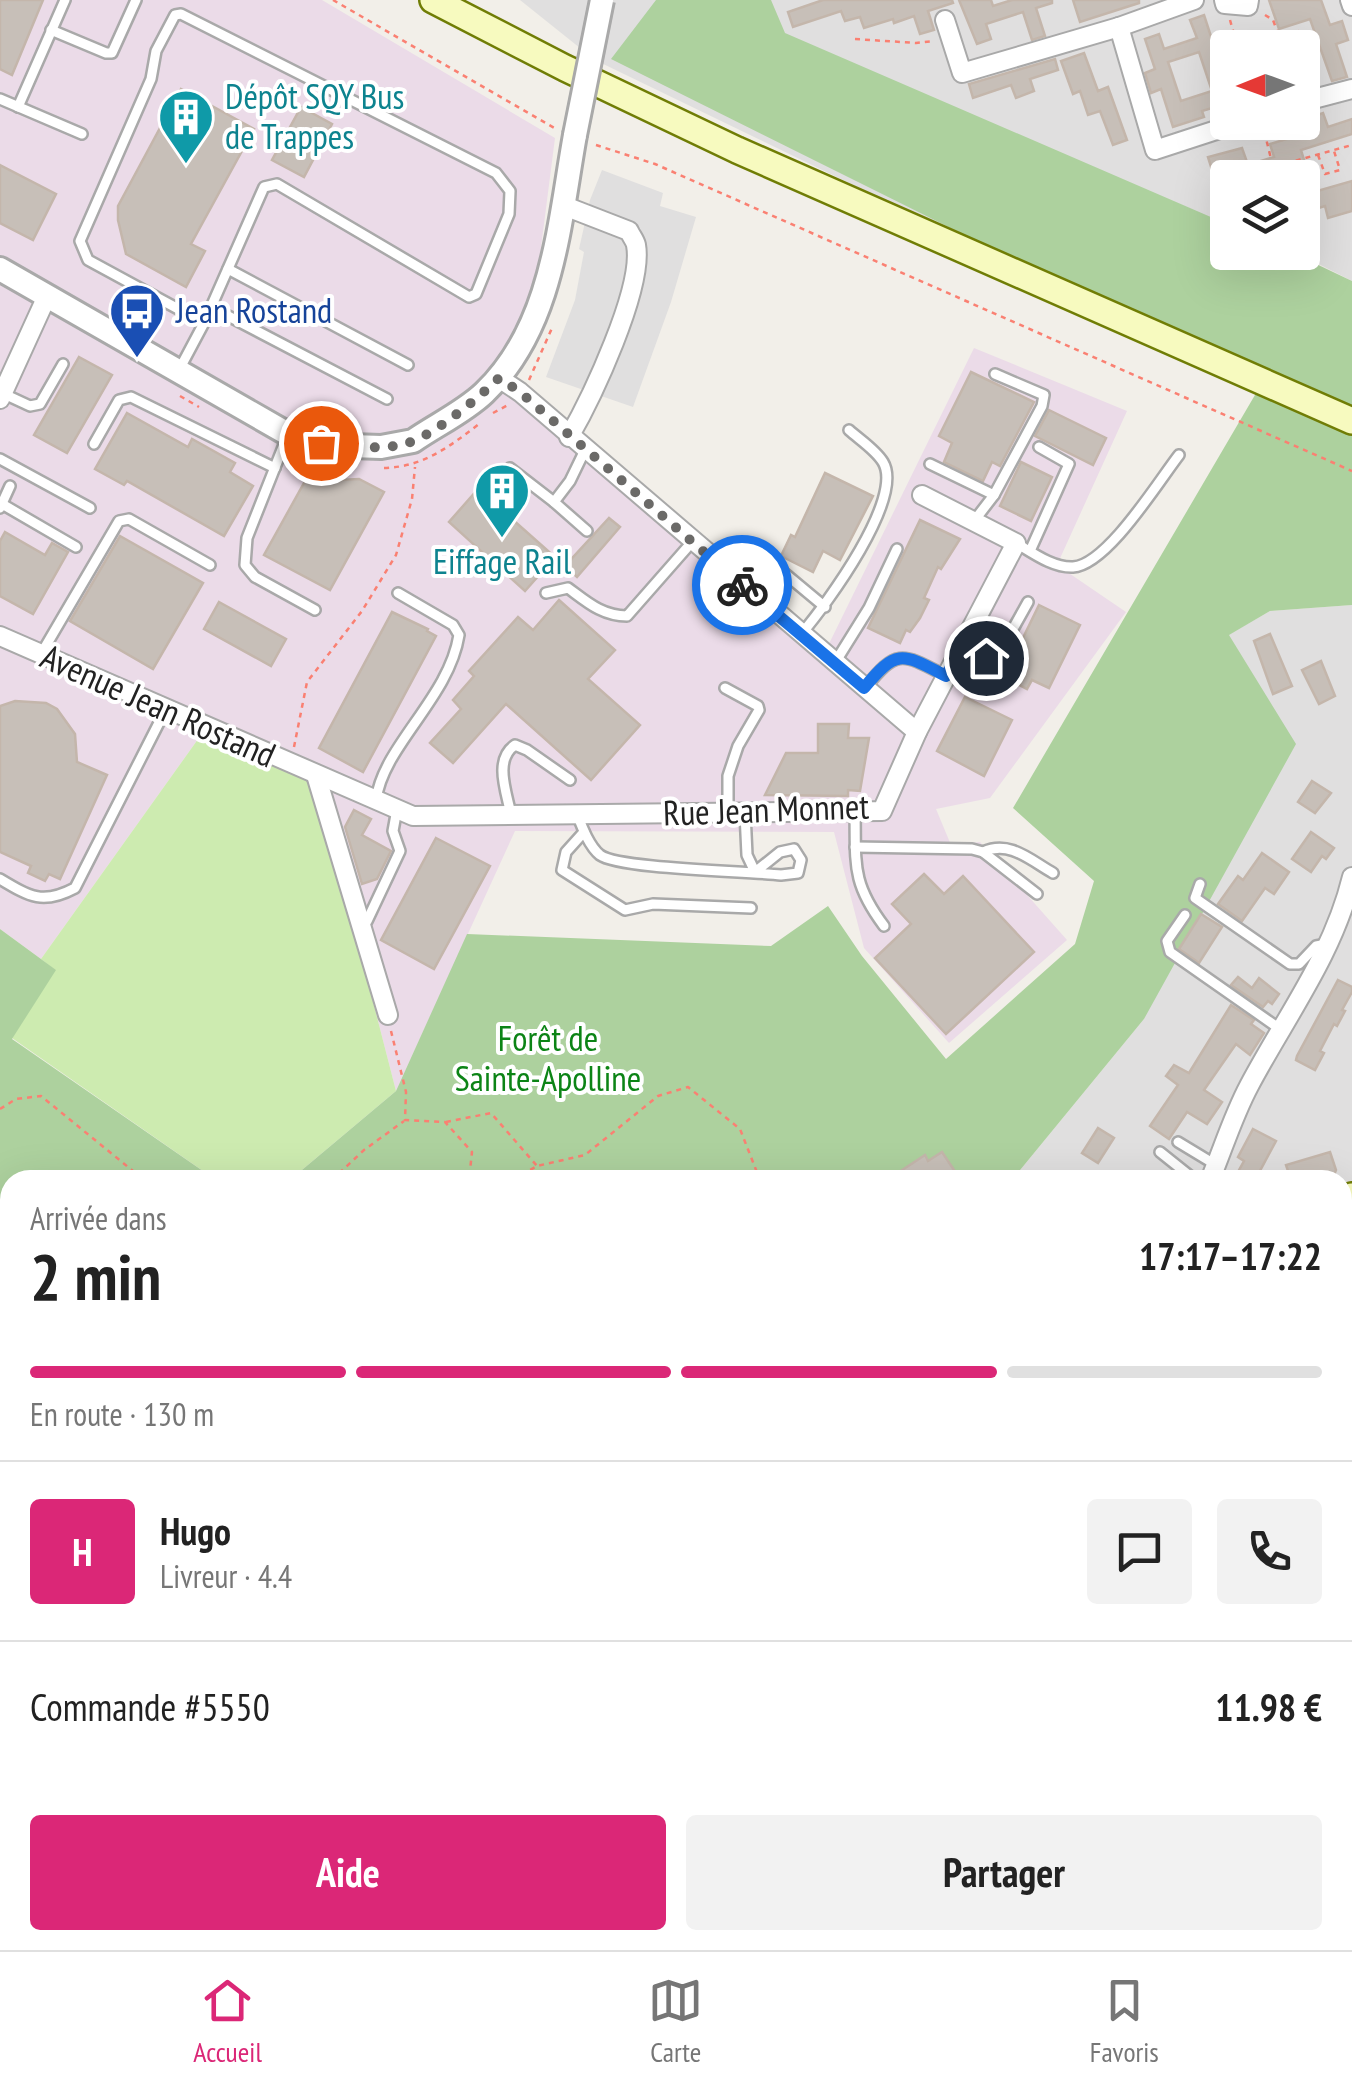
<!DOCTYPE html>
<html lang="fr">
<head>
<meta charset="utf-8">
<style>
  body { margin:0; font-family:"PT Sans Narrow",sans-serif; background:#f2f2f2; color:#222; height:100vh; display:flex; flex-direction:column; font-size:38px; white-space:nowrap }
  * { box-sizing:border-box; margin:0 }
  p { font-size:32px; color:#767676 }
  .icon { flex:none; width:55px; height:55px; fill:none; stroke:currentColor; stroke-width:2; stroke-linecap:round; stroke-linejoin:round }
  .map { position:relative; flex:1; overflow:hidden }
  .panel { position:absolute; left:0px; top:1170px; width:1352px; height:780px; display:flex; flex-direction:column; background:#fff; border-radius:30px 30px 0 0; box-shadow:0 10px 40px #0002 }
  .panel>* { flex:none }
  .needle { width:65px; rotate:269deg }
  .buttons { position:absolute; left:1210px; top:30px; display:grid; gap:20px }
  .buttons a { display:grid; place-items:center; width:110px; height:110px; border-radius:10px; background:#fff; box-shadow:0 10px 40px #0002; font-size:50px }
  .pin { position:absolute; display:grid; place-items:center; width:85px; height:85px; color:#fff; margin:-42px; border:5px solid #fff; border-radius:50%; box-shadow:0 2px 10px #0007 }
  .courier { position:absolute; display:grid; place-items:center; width:100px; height:100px; margin:-50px; border:8px solid #1a73e8; border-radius:50%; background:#fff; color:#222; box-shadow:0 2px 12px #0007 }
  .headline em { font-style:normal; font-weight:600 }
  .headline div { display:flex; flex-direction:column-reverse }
  .headline { display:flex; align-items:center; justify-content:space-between; height:170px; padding:0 30px }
  h1 { font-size:65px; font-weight:600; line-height:75px }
  .bar { display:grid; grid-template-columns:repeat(4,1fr); gap:15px 10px; align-content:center; height:120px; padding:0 30px }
  .bar i { height:12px; border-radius:8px; background:#e0e0e0 }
  .bar .active { background:#db2777 }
  .bar p { grid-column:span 4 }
  .line { display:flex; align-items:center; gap:25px; padding:0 30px; border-top:2px solid #e0e0e0 }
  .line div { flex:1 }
  .round { display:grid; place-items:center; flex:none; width:105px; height:105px; border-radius:10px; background:#f2f2f2 }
  .primary-button { display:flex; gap:20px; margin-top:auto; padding:20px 30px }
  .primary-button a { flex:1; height:115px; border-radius:10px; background:#db2777; color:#fff; font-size:40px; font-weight:600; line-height:115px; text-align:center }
  .primary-button a+a { background:#f2f2f2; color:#222 }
  .tabs { display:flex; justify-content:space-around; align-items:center; height:140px; border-top:2px solid #e0e0e0; background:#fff; font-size:28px; color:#767676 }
  .tabs a { display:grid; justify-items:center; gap:5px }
  .tabs .active { color:#db2777 }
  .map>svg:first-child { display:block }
  .residential { fill:#e0dfdf; fill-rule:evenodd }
  .industrial { fill:#ebdbe8 }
  .grass { fill:#cdebb0 }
  .forest { fill:#add19e }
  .cemetery { fill:#aacbaf }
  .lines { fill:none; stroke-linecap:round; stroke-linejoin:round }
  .stream { stroke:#aad3df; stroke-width:5 }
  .building { fill:#c7bfb8; stroke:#c4b6ab; stroke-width:2.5; fill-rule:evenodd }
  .service-casing { stroke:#a9a9a9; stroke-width:14 }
  .minor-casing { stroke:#a9a9a9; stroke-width:22 }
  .tertiary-casing { stroke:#a9a9a9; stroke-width:28 }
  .secondary-casing { stroke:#707d05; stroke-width:30 }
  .path { stroke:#fa8072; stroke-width:2.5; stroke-dasharray:5 5; stroke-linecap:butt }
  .service { stroke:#fff; stroke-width:9 }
  .minor { stroke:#fff; stroke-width:18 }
  .tertiary { stroke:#fff; stroke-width:22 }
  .secondary { stroke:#f7fabf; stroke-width:25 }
  .tertiary-bridge-casing { stroke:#a9a9a9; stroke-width:28; stroke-linecap:butt }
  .tertiary-bridge { stroke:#fff; stroke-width:22 }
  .done { stroke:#6b6a68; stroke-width:10; stroke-dasharray:0 18 }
  .route { stroke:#1a73e8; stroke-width:12 }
  .labels { text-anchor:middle; stroke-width:8; stroke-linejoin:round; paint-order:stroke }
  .culture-label { font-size:35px; fill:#0d838f; stroke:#fff; text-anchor:start }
  .transit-label { font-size:35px; fill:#164399; stroke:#fff; text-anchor:start }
  .street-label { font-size:35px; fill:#222; stroke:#fff }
  .park-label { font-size:35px; fill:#0c8416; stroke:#fff }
</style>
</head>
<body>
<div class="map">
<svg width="1352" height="1950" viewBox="0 0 1352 1950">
  <rect width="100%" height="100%" fill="#f2efe9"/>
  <!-- residential -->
  <g class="residential">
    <path d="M520,0H1352V281L1309,259L1262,383L595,60ZM1228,48H1302V122H1228ZM1228,178H1302V252H1228Z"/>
    <polygon points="602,170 663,193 660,206 696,217 671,302 633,407 546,377 575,300 584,252 579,249 590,200"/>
    <polygon points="1352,605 1352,1950 494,1950 498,1940 1342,1940 1342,1180 1012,1180 1144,1019 1228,635 1270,611"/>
  </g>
  <!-- industrial -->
  <polygon class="industrial" points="0,0 322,0 555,138 529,341 507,381 824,654 974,348 1127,411 1057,565 1126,612 990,798 936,809 951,845 980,842 1067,940 949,1043 864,948 834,832 515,831 396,1091 315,776 206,728 41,959 0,929"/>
  <!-- grass -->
  <polygon class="grass" points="206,728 315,776 396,1091 290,1180 216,1180 12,1038 55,970 41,959"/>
  <!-- forest -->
  <g class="forest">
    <polygon points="656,0 771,0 785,33 1227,224 1228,252 1293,253 1352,281 1352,605 1270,611 1229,635 1296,744 1144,1019 1012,1180 290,1180 396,1091 467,934 771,946 828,906 862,956 946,1059 1075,944 1094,881 1013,808 1262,383 611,59"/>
    <polygon points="0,929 56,970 12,1039 216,1180 10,1180 10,1940 498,1940 494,1950 0,1950"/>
  </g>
  <!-- cemetery -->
  <g class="cemetery">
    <polygon points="770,1940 1145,1940 1163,1950 765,1950"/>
    <polygon points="1192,1940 1307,1940 1326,1950 1185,1950"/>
  </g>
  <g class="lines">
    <!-- stream -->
    <polyline class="stream" points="471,1950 476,1940"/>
  </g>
  <!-- building -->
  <g class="building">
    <polygon points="0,0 43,0 12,75 0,69"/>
    <polygon points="823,0 952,0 953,3 928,11 934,30 920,34 914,16 894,23 893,19 864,28 860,17 845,21 841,11 793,27 788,12"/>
    <polygon points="959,0 991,0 993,6 1012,0 1052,0 1052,3 1036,8 1045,36 1032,40 1023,12 986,24 991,39 977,44"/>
    <polygon points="1073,0 1139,0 1139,3 1080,22"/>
    <polygon points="1269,0 1321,0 1330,25 1342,21 1348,40 1336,44 1347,77 1332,81 1310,19 1279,29"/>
    <path d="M1204,15L1215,49L1228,45V68L1222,70L1228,86V103L1202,111L1204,117L1173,127L1161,89L1151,93L1145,73L1155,69L1145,39L1159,34L1164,49L1197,38L1190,20ZM1199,52L1212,91L1181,101L1168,62Z"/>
    <polygon points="1084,53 1098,91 1108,87 1127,140 1113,145 1100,111 1088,115 1080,91 1073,94 1061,61"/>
    <polygon points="1055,59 1058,70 1030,79 1034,91 1016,98 1011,85 973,98 969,84"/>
    <polygon points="181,89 254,129 191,244 205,251 186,287 126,254 118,220 118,206"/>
    <polygon points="301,107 332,124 304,177 272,160"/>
    <polygon points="1323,113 1328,127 1352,119 1352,134 1301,150 1314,192 1352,181 1352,211 1328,218 1325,206 1302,213 1302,178 1228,178 1228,183 1217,186 1208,157 1242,148 1248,165 1274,157 1270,144 1300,135 1296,122"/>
    <polygon points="0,165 56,194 33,240 0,223"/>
    <polygon points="79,357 112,375 67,453 34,435"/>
    <polygon points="971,372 1034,402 1000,466 992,462 983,481 944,462 952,443 939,436"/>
    <polygon points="1049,410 1106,438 1093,465 1035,436"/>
    <polygon points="127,413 188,447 192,439 235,463 230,472 253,486 224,536 127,481 124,485 95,469"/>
    <polygon points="1021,462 1052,477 1031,521 1000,506"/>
    <polygon points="825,473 873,496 840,560 823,551 813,572 781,556 791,535 795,537"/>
    <polygon points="309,474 321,481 359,479 384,492 330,590 264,555"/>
    <polygon points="478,489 555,557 525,591 449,522"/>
    <polygon points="609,518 620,527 577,577 565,566"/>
    <polygon points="920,520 960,539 941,569 938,567 924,598 929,600 920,618 910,632 906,630 900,643 868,628"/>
    <polygon points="5,532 45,555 52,543 68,552 33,614 0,596 0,541"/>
    <polygon points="120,536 203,583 153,669 70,621"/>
    <polygon points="559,600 615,650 588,679 640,725 591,780 506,704 453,763 430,743 461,709 453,700 474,676 469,671 518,617 533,630"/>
    <polygon points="219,602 286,639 271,666 204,629"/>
    <polygon points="1039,605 1080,625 1049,688 1032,680 1027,689 1004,677"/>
    <polygon points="392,612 428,629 427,631 436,636 363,772 319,748"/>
    <polygon points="1270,634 1292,686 1273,694 1254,641"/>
    <polygon points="1321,661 1335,696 1319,704 1302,670"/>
    <polygon points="965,697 1012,720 984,776 937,751"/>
    <polygon points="15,701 46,703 57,709 75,734 77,762 107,775 60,879 49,874 45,881 28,873 31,866 0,852 0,706"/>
    <polygon points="818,724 849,724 848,738 869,738 860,791 848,790 848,796 765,795 786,753 818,753"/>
    <polygon points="1312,781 1331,793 1315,813 1298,802"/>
    <polygon points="354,810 371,819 362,835 391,851 377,879 362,884 345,827"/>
    <polygon points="1311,832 1334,848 1326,859 1322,856 1311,872 1292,859"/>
    <polygon points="436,838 490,866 434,969 381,940"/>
    <polygon points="1262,853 1289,872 1274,894 1265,888 1242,921 1218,904 1238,876 1243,880"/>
    <polygon points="924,874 944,894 963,876 1034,952 946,1034 875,958 911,924 892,904"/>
    <polygon points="1201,914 1222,927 1199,963 1179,949"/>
    <polygon points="1238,977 1252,988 1259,978 1279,994 1272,1004 1268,1001 1263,1007 1231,985"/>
    <polygon points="1338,980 1352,987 1352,992 1342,1010 1345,1011 1337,1026 1334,1024 1320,1051 1324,1053 1315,1070 1296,1060 1297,1056"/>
    <polygon points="1231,1005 1254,1020 1251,1024 1264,1033 1250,1055 1236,1044 1204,1090 1222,1102 1207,1124 1187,1112 1169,1139 1150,1126 1178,1085 1166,1076 1174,1065 1189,1073"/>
    <polygon points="1098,1128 1114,1138 1098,1163 1082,1153"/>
    <polygon points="1253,1129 1276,1141 1255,1180 1238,1172 1244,1161 1238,1157"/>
    <polygon points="942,1152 956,1173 947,1180 887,1180 925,1155 928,1161"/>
    <polygon points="1330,1152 1336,1170 1334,1175 1291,1180 1286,1165"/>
  </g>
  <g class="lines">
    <!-- service casing -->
    <g class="service-casing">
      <g id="service">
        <polyline points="51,30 106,53 112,53 136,0"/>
        <polyline points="0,99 82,134"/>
        <polyline points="18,107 65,0"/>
        <polyline points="228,269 408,365"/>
        <polyline points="211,307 387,399"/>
        <polyline points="179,370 204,323 264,187 277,184 469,297 476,294 509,214 510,191 496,173 181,14 175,15 156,51 151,79 80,241 88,260 204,323"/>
        <polyline points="2,393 30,406 40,404 63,364"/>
        <polyline points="287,437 247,538 245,565 255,577 315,610"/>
        <polyline points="94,444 119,400 131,397 275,468"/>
        <polyline points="0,459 90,508"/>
        <polyline points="930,464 994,495"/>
        <polyline points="510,468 554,502 570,481 585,450"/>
        <polyline points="554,502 587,531"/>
        <polyline points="2,504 76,547"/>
        <polyline points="0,508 10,486"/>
        <polyline points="974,521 994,495 1042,406 1044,395 995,374"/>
        <path d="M1016,543C1033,553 1053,568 1073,567C1107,565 1158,482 1179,455"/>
        <polyline points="1030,551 1069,464 1039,447"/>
        <polyline points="777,567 825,607"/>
        <path d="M546,593L568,588C587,602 602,616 627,616L692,542"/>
        <path d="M802,633C826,605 905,498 883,462C876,450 859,439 849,430"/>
        <polyline points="962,646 993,659 999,654 1028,602"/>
        <polyline points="41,654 119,521 129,519 210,565"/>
        <polyline points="836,661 869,608 897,549"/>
        <polyline points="725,688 758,706 759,710 738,746 728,776 728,813"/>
        <path d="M865,688C897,648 902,653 946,676"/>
        <path d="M376,800C383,746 449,698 459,635L453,625L398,593"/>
        <path d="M855,811C856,864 851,882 884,926"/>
        <path d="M577,814C582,827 589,846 600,855C619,869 748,871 781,875L798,873L801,860L794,849L780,852L755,872L747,855L745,813"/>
        <path d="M511,815C507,793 493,760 515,745L527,750L570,780"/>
        <polyline points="584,832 566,852 562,870 625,910 653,904 751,908"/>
        <polyline points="855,847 972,849 983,852 1037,894"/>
        <path d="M983,852C1010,840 1030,860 1053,873"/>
        <path d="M0,879C30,897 43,905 75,888L166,709"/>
        <polyline points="1200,884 1195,898 1290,964 1299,964 1316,946 1327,944"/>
        <polyline points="1185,915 1167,941 1170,952 1280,1029"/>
        <polyline points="367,921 400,851 393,831 397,809"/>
        <polyline points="1178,1142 1216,1165"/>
        <polyline points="1160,1152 1195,1180"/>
        <polyline points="1342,1353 1352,1363"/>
        <polyline points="1342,1504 1352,1501"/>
        <polyline points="1342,1572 1352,1580"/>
        <polyline points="1342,1677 1352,1683"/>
        <polyline points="1342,1750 1352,1737"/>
        <polyline points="1342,1790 1352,1776"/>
        <polyline points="888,1940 894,1950"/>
        <polyline points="914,1940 919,1950"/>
        <polyline points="930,1940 951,1950"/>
        <polyline points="992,1940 996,1950"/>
        <polyline points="1017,1940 1022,1950"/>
        <polyline points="1042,1940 1046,1950"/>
        <polyline points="1055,1940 1057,1950"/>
        <polyline points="795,1950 798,1940"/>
      </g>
    </g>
    <!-- minor casing -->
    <g class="minor-casing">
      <g id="minor">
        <polyline points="1224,0 1225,4 1248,6 1249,0"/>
        <polyline points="1350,0 1352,6"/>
        <polyline points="945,20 962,73 1119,27 1194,0"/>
        <polyline points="1119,27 1155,150 1241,122"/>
        <polyline points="1302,102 1352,89"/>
        <path d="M562,205L629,231C631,236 635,240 636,245C644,288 591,399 569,437"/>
        <polyline points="499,378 520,392 917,732"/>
        <polyline points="0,399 47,296"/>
        <polyline points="0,636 413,816 882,811 917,732 1016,543 922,495"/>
        <polyline points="316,775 388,1015"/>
        <path d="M1210,1180C1223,1149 1233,1116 1249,1086C1286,1016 1333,955 1352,877"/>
        <polyline points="1342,1292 1352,1307"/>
        <polyline points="342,1950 344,1940"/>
      </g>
    </g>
    <!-- tertiary casing -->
    <g class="tertiary-casing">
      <path id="tertiary" d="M0,269L288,434L351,446L381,447L413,441C436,425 464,412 484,393C553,327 559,224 575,135"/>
    </g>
    <!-- secondary casing -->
    <g class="secondary-casing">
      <g id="secondary">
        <polyline points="433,0 565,68 737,150 1352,421"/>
        <polyline points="1342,1207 1352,1196"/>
        <polyline points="757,1950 762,1940"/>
      </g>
    </g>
    <!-- path -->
    <g class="path">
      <polyline points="333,0 556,129"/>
      <polyline points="1265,15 1273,20 1279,36 1284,36 1289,48"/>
      <polyline points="1230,20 1238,48"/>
      <polyline points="1285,36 1302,30 1308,49 1302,51"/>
      <polyline points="855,39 916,43 934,41"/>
      <polyline points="1262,122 1273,167 1352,145"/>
      <polyline points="596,145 655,164 1352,471"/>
      <polyline points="1318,155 1325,174 1340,170 1334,151"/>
      <polyline points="529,380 552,328"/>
      <polyline points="180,396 199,407"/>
      <polyline points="493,413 508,405"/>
      <path d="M384,468C423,467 449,447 479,424"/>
      <polyline points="294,747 307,682 362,611 396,555 412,499 415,467"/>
      <polyline points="391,1031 406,1092 405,1120 445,1122 472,1152 469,1180"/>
      <polyline points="0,1109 16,1099 41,1096 144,1180"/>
      <polyline points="446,1122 491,1113 537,1166"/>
      <polyline points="332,1180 364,1150 404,1121"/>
      <polyline points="513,1180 537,1166 585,1155 658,1096 688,1087 740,1129 760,1180"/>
      <polyline points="0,1274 10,1273"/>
      <polyline points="0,1292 10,1292"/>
      <polyline points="0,1439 10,1427"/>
      <polyline points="53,1940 60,1950"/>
    </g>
    <!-- service -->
    <use href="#service" class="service"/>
    <!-- minor -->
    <use href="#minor" class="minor"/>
    <!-- tertiary -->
    <use href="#tertiary" class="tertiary"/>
    <!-- secondary -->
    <use href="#secondary" class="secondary"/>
    <!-- tertiary-bridge casing -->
    <g class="tertiary-bridge-casing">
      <polyline id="tertiary-bridge" points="575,135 602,0"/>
    </g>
    <!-- tertiary-bridge -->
    <use href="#tertiary-bridge" class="tertiary-bridge"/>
  </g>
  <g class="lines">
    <!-- done -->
    <path class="done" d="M321,443C347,446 375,450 401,445C430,439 477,399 499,378L520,392L742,585"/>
    <!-- route -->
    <path class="route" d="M742,585L864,688C897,648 902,653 946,676L962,646L986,658"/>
  </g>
  <!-- icons -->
  <defs>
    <g id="building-pin" transform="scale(2.875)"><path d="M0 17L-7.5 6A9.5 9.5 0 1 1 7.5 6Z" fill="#0f9aa8" stroke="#fff"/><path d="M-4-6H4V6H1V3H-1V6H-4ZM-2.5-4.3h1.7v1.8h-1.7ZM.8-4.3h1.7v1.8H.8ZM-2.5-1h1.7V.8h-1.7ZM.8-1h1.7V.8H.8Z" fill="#fff"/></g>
    <g id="bus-pin" transform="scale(2.875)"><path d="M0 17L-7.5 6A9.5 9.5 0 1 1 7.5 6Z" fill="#1a4fb4" stroke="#fff"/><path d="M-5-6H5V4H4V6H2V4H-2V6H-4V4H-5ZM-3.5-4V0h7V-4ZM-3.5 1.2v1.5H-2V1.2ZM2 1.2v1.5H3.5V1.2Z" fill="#fff"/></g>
  </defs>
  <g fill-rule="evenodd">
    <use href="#building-pin" x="186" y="117"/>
    <use href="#bus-pin" x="137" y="311"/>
    <use href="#building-pin" x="502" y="491"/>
  </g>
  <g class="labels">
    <!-- culture labels -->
    <g class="culture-label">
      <text x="225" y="109">Dépôt SQY Bus<tspan x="225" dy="40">de Trappes</tspan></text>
      <text x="502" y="574" text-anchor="middle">Eiffage Rail</text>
    </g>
    <!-- transit labels -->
    <g class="transit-label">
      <text x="176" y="323">Jean Rostand</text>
    </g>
    <!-- street labels -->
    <g class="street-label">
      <text transform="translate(158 706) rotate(24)" y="12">Avenue Jean Rostand</text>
      <text transform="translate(766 810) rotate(-2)" y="12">Rue Jean Monnet</text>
    </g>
    <!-- park labels -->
    <g class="park-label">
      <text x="548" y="1051">Forêt de<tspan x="548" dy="40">Sainte-Apolline</tspan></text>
    </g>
  </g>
</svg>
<div class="buttons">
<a><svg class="needle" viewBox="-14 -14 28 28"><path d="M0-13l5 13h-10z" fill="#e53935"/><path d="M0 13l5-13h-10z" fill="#767676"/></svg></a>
<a><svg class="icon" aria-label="layers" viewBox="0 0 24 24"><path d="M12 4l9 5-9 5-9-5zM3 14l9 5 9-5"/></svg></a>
</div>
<div class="pin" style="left:321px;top:443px;background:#ea580c"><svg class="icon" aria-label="bag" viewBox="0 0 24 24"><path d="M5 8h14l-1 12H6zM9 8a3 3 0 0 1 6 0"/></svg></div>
<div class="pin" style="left:986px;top:658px;background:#1f2937"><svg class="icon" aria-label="home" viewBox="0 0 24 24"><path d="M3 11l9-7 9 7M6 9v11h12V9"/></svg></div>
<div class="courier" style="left:742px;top:585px"><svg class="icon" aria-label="bike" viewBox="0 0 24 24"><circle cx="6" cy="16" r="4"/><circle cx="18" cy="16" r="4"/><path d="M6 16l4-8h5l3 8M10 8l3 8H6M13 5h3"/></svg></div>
<section class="panel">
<div class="headline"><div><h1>2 min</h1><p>Arrivée dans</p></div><em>17:17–17:22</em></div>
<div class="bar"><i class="active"></i><i class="active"></i><i class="active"></i><i></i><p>En route · 130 m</p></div>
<div class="line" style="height:180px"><b class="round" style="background:#db2777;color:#fff">H</b><div><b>Hugo</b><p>Livreur · 4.4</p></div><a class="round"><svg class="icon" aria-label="chat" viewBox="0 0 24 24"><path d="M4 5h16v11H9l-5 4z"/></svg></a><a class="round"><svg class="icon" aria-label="phone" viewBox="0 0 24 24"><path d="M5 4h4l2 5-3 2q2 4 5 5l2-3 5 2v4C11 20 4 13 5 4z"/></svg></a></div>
<div class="line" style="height:130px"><div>Commande #5550</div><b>11.98 €</b></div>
<div class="primary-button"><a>Aide</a><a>Partager</a></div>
</section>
</div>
<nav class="tabs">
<a class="active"><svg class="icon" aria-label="home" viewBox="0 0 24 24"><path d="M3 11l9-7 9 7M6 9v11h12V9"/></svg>Accueil</a>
<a><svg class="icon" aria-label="map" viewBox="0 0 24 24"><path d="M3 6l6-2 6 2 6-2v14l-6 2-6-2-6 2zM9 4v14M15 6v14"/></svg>Carte</a>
<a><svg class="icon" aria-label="saved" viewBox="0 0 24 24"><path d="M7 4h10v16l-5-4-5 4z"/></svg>Favoris</a>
</nav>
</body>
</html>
